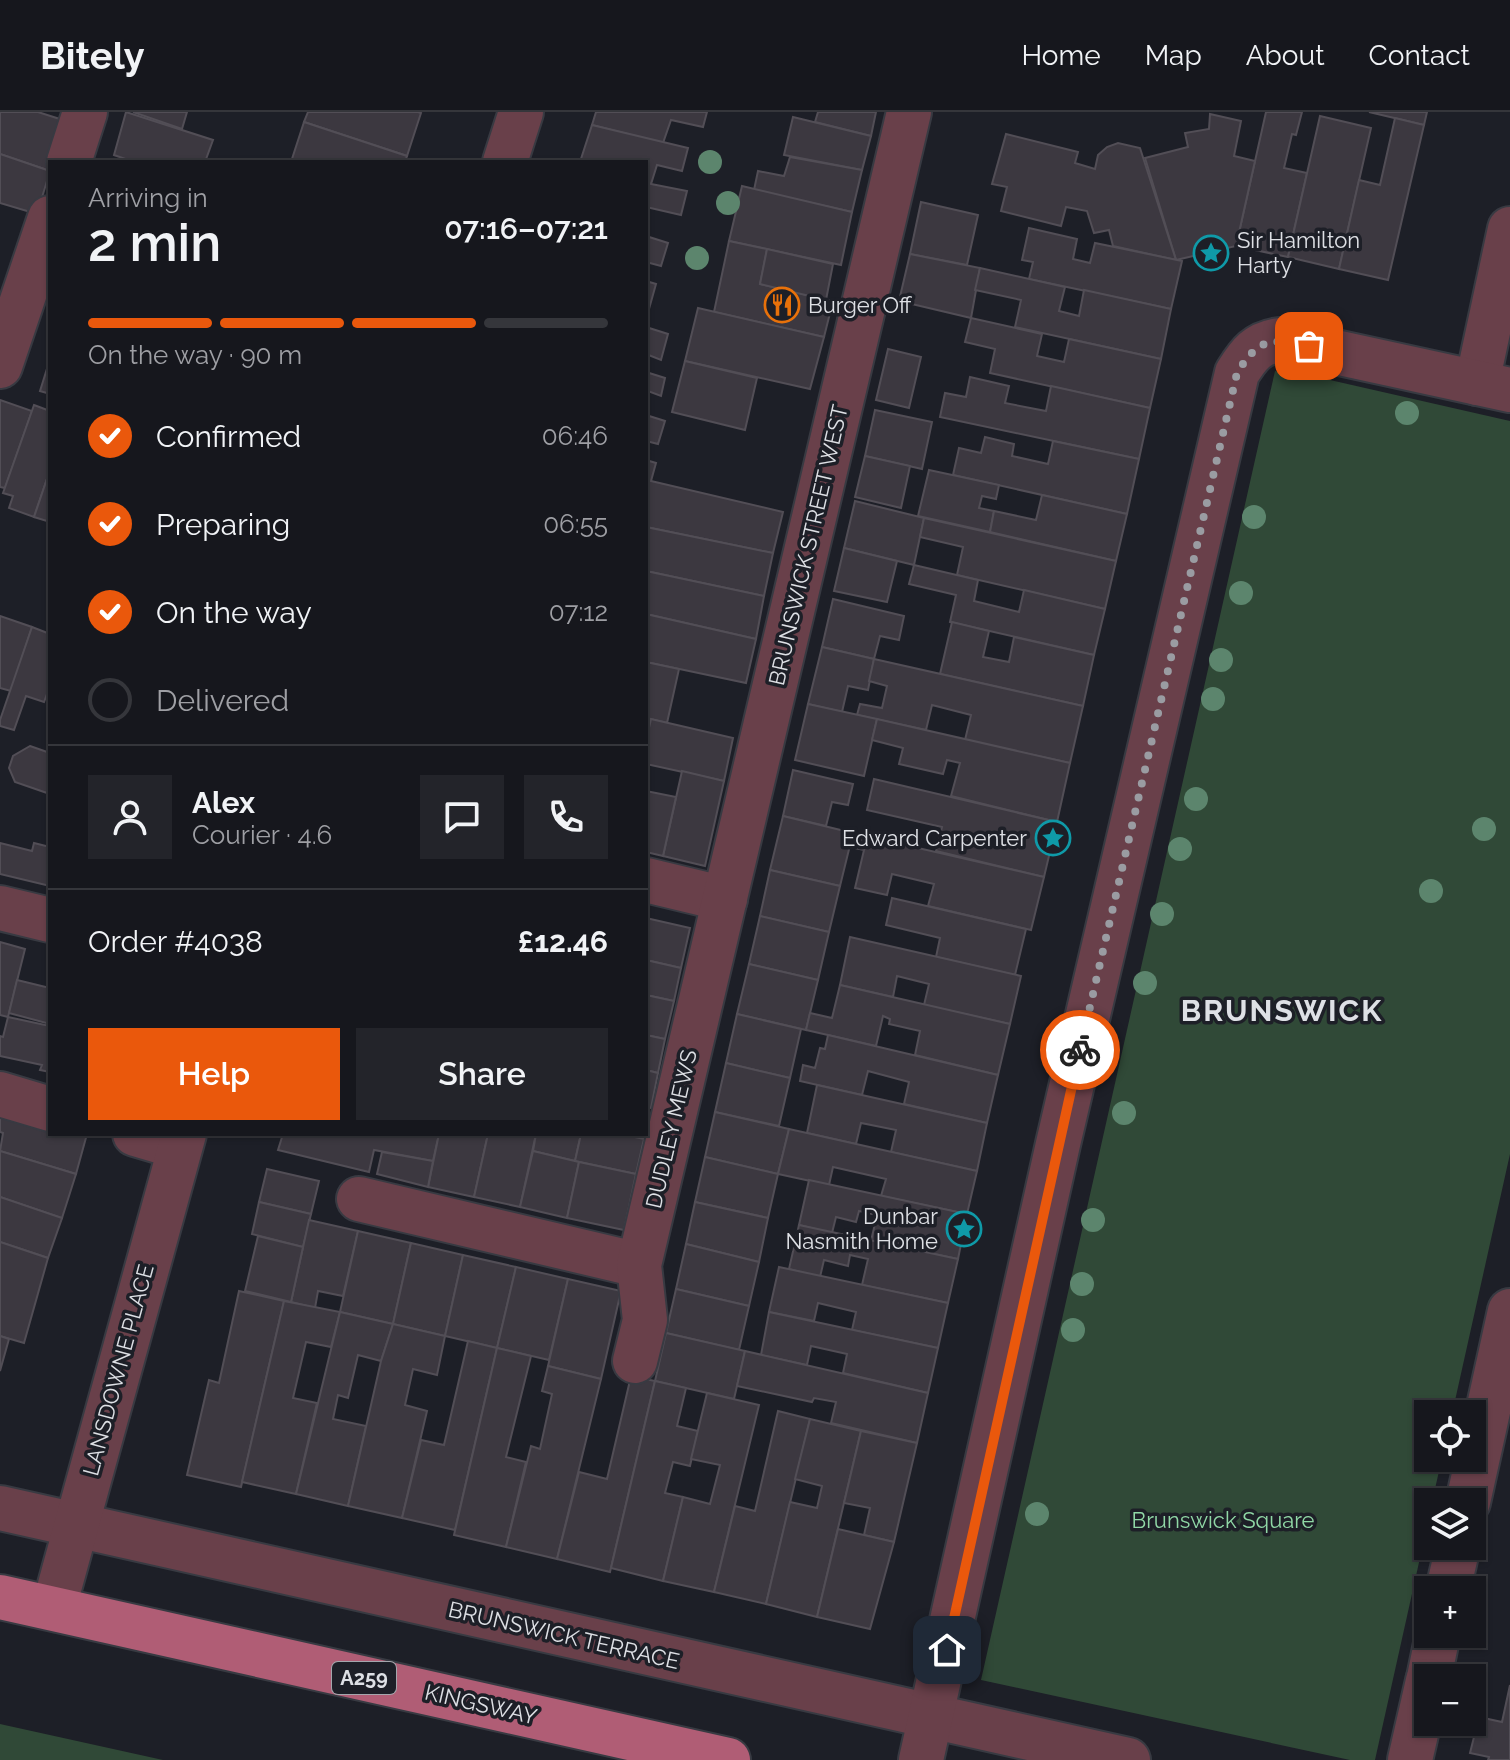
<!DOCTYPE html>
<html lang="en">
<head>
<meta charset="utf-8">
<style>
  body { margin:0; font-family:Raleway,sans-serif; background:#23242a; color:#f1f3f6; height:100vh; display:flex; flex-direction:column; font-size:30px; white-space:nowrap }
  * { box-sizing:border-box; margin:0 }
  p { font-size:26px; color:#9e9fa4 }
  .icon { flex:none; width:44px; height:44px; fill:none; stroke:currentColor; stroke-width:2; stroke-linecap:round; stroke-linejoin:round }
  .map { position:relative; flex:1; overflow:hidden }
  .side { position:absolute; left:48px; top:48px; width:600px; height:976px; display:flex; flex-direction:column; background:#16171d; border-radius:0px; box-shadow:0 2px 6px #0004,0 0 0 2px #35363b }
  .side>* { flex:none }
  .tools { position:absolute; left:1414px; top:1288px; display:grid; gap:16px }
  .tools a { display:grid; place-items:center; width:72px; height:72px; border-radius:0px; background:#16171d; box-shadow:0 2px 6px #0004,0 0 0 2px #35363b; font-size:40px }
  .pin { position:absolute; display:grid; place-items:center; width:68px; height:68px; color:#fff; margin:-34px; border-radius:16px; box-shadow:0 4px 12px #0006 }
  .courier { position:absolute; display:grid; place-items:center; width:80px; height:80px; margin:-40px; border:6px solid #ea580c; border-radius:50%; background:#fff; color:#222; box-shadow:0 2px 10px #0007 }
  .summary em { font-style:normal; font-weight:600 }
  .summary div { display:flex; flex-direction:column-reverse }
  .summary { display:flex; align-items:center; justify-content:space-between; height:136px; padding:0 40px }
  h1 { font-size:52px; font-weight:600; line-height:60px }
  .bar { display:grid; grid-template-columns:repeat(4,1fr); gap:12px 8px; align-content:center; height:96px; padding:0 40px }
  .bar i { height:10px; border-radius:6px; background:#35363b }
  .bar .current { background:#ea580c }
  .bar p { grid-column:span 4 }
  .line { display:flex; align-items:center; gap:20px; padding:0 40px; border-top:2px solid #35363b }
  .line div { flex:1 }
  .round { display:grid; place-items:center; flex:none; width:84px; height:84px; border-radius:0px; background:#23242a }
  ol { padding:0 40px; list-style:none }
  li { display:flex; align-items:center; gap:24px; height:88px }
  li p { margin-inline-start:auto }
  li .icon { padding:8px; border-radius:50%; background:#ea580c; color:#fff; stroke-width:4 }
  li:last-child { color:#9e9fa4 }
  li i { width:44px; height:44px; border:4px solid #35363b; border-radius:50% }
  .button { display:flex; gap:16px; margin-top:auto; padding:16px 40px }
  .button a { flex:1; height:92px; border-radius:0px; background:#ea580c; color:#fff; font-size:32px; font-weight:600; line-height:92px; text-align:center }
  .button a+a { background:#23242a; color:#f1f3f6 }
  header { display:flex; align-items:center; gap:48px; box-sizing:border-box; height:112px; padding:0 40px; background:#16171d; border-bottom:2px solid #35363b }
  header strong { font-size:38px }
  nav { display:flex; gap:44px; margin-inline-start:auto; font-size:28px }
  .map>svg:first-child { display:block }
  .green { fill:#304937 }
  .building { fill:#3c3840; stroke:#524e56; stroke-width:2 }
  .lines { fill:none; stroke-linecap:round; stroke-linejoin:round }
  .street-casing { stroke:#383a42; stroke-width:48 }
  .primary-casing { stroke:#383a42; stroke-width:48 }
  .street { stroke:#69404a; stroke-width:44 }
  .primary { stroke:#b05d75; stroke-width:44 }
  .tree { fill:#5c856d }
  .done { stroke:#9a9ca2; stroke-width:8; stroke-dasharray:0 14.4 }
  .route { stroke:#ea580c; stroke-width:10 }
  .labels { text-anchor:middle; stroke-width:7; stroke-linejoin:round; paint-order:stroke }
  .shield { fill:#1d1f27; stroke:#a4a6ac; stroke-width:2 }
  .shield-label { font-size:20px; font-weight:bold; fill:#dee0e5 }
  .poi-label { font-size:22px; fill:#dee0e5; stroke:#1d1f27; text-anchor:start }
  .street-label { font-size:22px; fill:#dee0e5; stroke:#1d1f27 }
  .park-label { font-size:22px; fill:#90d8a6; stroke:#1d1f27 }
  .district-label { font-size:30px; font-weight:bold; letter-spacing:2px; fill:#dee0e5; stroke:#1d1f27 }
</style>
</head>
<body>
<header>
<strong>Bitely</strong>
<nav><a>Home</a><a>Map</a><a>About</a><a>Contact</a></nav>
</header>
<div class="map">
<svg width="1510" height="1648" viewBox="0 0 1510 1648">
  <rect width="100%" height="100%" fill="#1d1f27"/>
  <!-- green -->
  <g class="green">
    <polygon points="1275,259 1330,268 1510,309 1510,1042 1452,1302 1428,1302 1428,1346 1442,1346 1432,1390 1428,1390 1428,1410 1375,1648 1350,1648 981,1568"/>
    <polygon points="0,1612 163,1648 0,1648"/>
  </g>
  <!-- building -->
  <g class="building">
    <polygon points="0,0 38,0 66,9 50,59 0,42"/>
    <polygon points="126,0 213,28 205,50 134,50 114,43"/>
    <polygon points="133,0 187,0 182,17"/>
    <polygon points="308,0 418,0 421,1 407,44 304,10"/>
    <polygon points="596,0 707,0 703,15 671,8 663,31 592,13"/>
    <polygon points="818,0 876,0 871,24 815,10"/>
    <polygon points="1266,0 1302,0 1296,23 1292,22 1284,56 1307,61 1288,145 1236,134"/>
    <polygon points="1369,0 1427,0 1424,13"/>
    <polygon points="1210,2 1241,9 1234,44 1255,49 1236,134 1176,148 1145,46 1188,35 1185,21 1209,17"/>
    <polygon points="1320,4 1371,16 1339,157 1288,145"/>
    <polygon points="793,5 871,24 862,58 784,43"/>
    <polygon points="1395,6 1424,13 1388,168 1339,157 1359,68 1380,73"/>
    <polygon points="304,10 407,44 405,50 291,50"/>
    <polygon points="592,13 688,36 682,59 657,53 651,72 646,71 646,50 580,50"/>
    <polygon points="1006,22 1078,40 1075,51 1095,57 1098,43 1107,35 1118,31 1140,36 1176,148 1113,134 1109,118 1094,121 1087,99 1066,95 1061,114 1001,99 1007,75 992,72"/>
    <polygon points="0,42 50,59 37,102 0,91"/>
    <polygon points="790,45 862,58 852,100 754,78 758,59 784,64"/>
    <polygon points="646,71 687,79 681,103 646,95"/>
    <polygon points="742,74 852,100 841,153 729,129"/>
    <polygon points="921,90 978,103 967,153 910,142"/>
    <polygon points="1029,116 1077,127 1073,147 1090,151 1095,131 1182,149 1171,197 1029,167 1033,150 1022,148"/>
    <polygon points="646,124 668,131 661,154 646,150"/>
    <polygon points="729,129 767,137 760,172 833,189 824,225 714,200"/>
    <polygon points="767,137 833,152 826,188 760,172"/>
    <polygon points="910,142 980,156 971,206 899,189"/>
    <polygon points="980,156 1065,175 1059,199 1079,204 1084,178 1171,197 1161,247 1015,215 1021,188 975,178"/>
    <polygon points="646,169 656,172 649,197 646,196"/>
    <polygon points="698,196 824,225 810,277 685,249"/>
    <polygon points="971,206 1042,222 1037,244 1064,250 1069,227 1161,247 1150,296 990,261 995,237 965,230"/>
    <polygon points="646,215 668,222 661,248 646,242"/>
    <polygon points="888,237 921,245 909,296 876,288"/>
    <polygon points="50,247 50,282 40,279"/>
    <polygon points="685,249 757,266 745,318 672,300"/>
    <polygon points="646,260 665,266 661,284 648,279 646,285"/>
    <polygon points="970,265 1009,274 1005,291 1046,299 1051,274 1150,296 1139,347 940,305 945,281 966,285"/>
    <polygon points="0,288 32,299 5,376 0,375"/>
    <polygon points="34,293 50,299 50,358 34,405 9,396 13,384 3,381"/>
    <polygon points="875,298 932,310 922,357 865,344"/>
    <polygon points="646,303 665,309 658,332 646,329"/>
    <polygon points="985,325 1014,332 1012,344 1048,352 1053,329 1139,347 1127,402 953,363 959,336 981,341"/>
    <polygon points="865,344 910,354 901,396 855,385"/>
    <polygon points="646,348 656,351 651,369 783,400 773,441 646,415"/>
    <polygon points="50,358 50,410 34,405"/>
    <polygon points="929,358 999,373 996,387 982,384 979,396 994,399 990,420 918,404"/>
    <polygon points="1042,383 1127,402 1116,449 990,420 994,399 1036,408"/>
    <polygon points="855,389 924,406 914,453 844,436"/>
    <polygon points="924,406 1116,449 1105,497 957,463 963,435 920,425"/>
    <polygon points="646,415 773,441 764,484 646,459"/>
    <polygon points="844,436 897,449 887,490 834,479"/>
    <polygon points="914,453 978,468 974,489 1019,500 1024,478 1105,497 1094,543 950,510 956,483 909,472"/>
    <polygon points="646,459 764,484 756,527 646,502"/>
    <polygon points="833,487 904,504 899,528 880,524 874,547 822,535"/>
    <polygon points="646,502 756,527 746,571 646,550"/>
    <polygon points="0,504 32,515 11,579 0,576"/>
    <polygon points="952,510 989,519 983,545 1009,550 1014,525 1094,543 1083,594 940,562"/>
    <polygon points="32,515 50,522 50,574 44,590 26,584 14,618 0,614 0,608"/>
    <polygon points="822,535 874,547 868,578 848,574 842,600 808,592"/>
    <polygon points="874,547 1083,594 1070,651 965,628 971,603 932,593 926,618 857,603 860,592 882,596 887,574 869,569"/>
    <polygon points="646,550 679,557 667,611 646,606"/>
    <polygon points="808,592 877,607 864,664 795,648"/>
    <polygon points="651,607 733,626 724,669 646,652 646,629"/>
    <polygon points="877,607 1070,651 1057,710 951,684 960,651 947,648 943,662 899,652 903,636 872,628"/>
    <polygon points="30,634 50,641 50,682 15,670 9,656 13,644"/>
    <polygon points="793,658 853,672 848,693 832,690 826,714 783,704"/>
    <polygon points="682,659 724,669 705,754 663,744"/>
    <polygon points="874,667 1057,710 1044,765 936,739 942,715 867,698"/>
    <polygon points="646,679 676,685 663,744 646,740"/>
    <polygon points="783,704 853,721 840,774 770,758"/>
    <polygon points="853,721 1044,765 1031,818 928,794 934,772 892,762 887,783 855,776 864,738 850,735"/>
    <polygon points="0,731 32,739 34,731 50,735 50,774 0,762"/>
    <polygon points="770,758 840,774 829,820 760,804"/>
    <polygon points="892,786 1026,817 1015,863 936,845 940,826 886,813"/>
    <polygon points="760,804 829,820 818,868 749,852"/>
    <polygon points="646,806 690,816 681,856 646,848"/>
    <polygon points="850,825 1021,864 1010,912 924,893 929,872 897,864 893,885 840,873"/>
    <polygon points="0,830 25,837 8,905 0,903"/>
    <polygon points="646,848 681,856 674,889 646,883"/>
    <polygon points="749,852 818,868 806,918 737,902"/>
    <polygon points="17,868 50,876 50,912 9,901"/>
    <polygon points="840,873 1010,912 998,963 915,943 920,919 889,912 890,907 883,904 876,934 806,918 810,901 832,906"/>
    <polygon points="646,883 674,889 665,927 646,923"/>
    <polygon points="737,902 801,917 790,966 726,951"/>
    <polygon points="8,905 50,914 50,960 40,958 42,953 0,944 0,924 3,925"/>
    <polygon points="646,923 665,927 658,961 646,958"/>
    <polygon points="828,923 998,963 987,1011 904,992 909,970 868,959 862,983 800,969 803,953 815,956 820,936 825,937"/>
    <polygon points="726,951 790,966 779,1014 715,1000"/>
    <polygon points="646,958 658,961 651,996 646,995"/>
    <polygon points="817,973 987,1011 977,1059 891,1040 896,1018 861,1011 856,1032 807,1021"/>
    <polygon points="0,993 50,1008 50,1022 87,1022 76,1062 0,1039 3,1021 0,1020"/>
    <polygon points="715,1000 789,1017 778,1062 705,1045"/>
    <polygon points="789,1017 977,1059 967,1102 881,1084 886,1067 833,1055 829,1073 778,1062"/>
    <polygon points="283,1022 439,1022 433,1049 374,1038 369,1060 278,1038"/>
    <polygon points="439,1022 488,1022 474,1085 428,1075"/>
    <polygon points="488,1022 536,1022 520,1095 474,1085"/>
    <polygon points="536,1022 581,1022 575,1049 533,1039"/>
    <polygon points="581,1022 621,1022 644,1027 636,1062 575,1049"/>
    <polygon points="0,1039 76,1062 62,1106 0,1085"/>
    <polygon points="533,1039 579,1050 567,1106 520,1095"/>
    <polygon points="382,1040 433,1049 428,1075 377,1062"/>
    <polygon points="705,1045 778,1062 768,1106 695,1090"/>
    <polygon points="579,1050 636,1062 624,1118 567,1106"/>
    <polygon points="267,1057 319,1069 311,1102 259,1090"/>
    <polygon points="809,1068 967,1102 958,1147 871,1129 877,1103 859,1099 856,1110 836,1105 832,1121 799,1113"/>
    <polygon points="0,1085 62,1106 48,1146 0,1130"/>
    <polygon points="259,1090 311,1102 303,1135 252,1122"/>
    <polygon points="695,1090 768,1106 759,1150 686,1132"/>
    <polygon points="309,1108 358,1119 343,1184 318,1179 315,1196 291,1190"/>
    <polygon points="799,1113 958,1147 948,1191 862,1173 868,1147 850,1143 848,1154 824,1148 820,1165 789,1157"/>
    <polygon points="358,1119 411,1131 393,1212 340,1200"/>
    <polygon points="258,1124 303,1135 291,1190 245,1179"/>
    <polygon points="0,1130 48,1146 24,1231 0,1224"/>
    <polygon points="411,1131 463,1143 445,1224 393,1212"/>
    <polygon points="686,1132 759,1150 749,1194 676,1177"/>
    <polygon points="463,1143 516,1155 497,1236 445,1224"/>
    <polygon points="516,1155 568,1167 549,1248 497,1236"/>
    <polygon points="779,1155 948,1191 938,1236 852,1218 856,1200 818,1191 814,1209 769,1200"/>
    <polygon points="568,1167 621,1179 601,1267 548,1254"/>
    <polygon points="676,1177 749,1194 739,1238 666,1221"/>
    <polygon points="239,1179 284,1189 241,1375 187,1363 209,1268 219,1271"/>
    <polygon points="284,1189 340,1200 331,1235 306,1230 293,1286 317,1291 296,1382 242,1370"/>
    <polygon points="340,1200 393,1212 381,1249 358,1243 348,1286 338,1283 333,1307 366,1314 348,1394 296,1382"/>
    <polygon points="769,1200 938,1236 928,1281 843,1261 847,1242 811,1234 807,1253 761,1243"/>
    <polygon points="393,1212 445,1224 437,1263 413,1257 405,1293 427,1299 402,1406 348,1394 381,1249"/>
    <polygon points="666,1221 745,1239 734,1287 655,1269"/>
    <polygon points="0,1224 9,1227 0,1259"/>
    <polygon points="468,1229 497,1236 455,1418 402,1406 421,1328 444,1333"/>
    <polygon points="497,1236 531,1244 506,1345 526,1350 506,1435 454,1423"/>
    <polygon points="745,1239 928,1281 917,1331 831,1311 836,1290 814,1286 812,1290 737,1274"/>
    <polygon points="548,1254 601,1267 557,1447 506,1435 531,1334 540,1337 552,1282 542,1279"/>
    <polygon points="631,1264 655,1269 610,1460 557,1447 579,1360 607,1367"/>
    <polygon points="655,1269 686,1276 677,1314 698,1319 690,1354 673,1350 665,1381 683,1385 663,1469 611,1456"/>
    <polygon points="707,1281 759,1293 714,1480 663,1469 683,1385 710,1392 720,1353 691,1347"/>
    <polygon points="778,1299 810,1307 766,1492 714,1480 735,1394 755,1399"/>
    <polygon points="810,1307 861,1319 817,1505 766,1492 790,1390 817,1396 822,1374 795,1367"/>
    <polygon points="861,1319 917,1331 894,1430 864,1423 870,1396 844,1391"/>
    <polygon points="838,1417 894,1430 870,1517 817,1505"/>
    <polygon points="1510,1573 1510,1648 1488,1648 1489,1645 1470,1641 1479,1605 1502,1610"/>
  </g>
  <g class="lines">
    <!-- street casing -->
    <g class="street-casing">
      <g id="street">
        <polyline points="69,50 85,0"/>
        <polyline points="505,50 521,0"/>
        <polyline points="0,254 50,106"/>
        <polyline points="1477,271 1510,117"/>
        <polyline points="646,768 725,787"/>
        <polyline points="0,796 50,808"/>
        <polyline points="0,982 50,997"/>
        <polyline points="135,1022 179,1035"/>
        <polyline points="359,1087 639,1153"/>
        <polyline points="635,1249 645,1208 639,1153 909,0"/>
        <polyline points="1468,1390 1510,1199"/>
        <polyline points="0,1396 1128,1648"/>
        <polyline points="1448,1478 1458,1434"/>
        <polyline points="54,1495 184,1022"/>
        <polyline points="1429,1566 1438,1522"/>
        <path d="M921,1648L1058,1032L1237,261C1249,242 1257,231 1280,228L1510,278"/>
        <polyline points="1410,1648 1428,1569"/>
      </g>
    </g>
    <!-- primary casing -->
    <g class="primary-casing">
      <polyline id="primary" points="0,1485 728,1648"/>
    </g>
    <!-- street -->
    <use href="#street" class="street"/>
    <!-- primary -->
    <use href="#primary" class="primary"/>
  </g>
  <!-- trees -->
  <g class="tree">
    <circle cx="710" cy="50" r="12"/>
    <circle cx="728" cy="91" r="12"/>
    <circle cx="697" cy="146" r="12"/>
    <circle cx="1407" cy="301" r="12"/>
    <circle cx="1254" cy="405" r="12"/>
    <circle cx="1241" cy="481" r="12"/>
    <circle cx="1221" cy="548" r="12"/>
    <circle cx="1213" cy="587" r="12"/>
    <circle cx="1196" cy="687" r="12"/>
    <circle cx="1484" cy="717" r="12"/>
    <circle cx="1180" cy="737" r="12"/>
    <circle cx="1431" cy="779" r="12"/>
    <circle cx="1162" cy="802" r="12"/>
    <circle cx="1145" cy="871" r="12"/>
    <circle cx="1124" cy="1001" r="12"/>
    <circle cx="1093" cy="1108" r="12"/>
    <circle cx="1082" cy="1172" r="12"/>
    <circle cx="1073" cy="1218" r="12"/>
    <circle cx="1037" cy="1402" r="12"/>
  </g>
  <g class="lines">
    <!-- done -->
    <path class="done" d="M1080,938L1237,261C1259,226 1269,226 1309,234"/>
    <!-- route -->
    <polyline class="route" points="947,1538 1080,938"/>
  </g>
  <!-- icons -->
  <defs>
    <g id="sight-ring" transform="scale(1.8)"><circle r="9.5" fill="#1d1f27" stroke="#0f9aa8" stroke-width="1.5"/><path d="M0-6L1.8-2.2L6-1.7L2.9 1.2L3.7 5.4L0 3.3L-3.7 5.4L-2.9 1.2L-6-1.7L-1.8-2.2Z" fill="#0f9aa8"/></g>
    <g id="restaurant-ring" transform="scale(1.8)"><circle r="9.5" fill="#1d1f27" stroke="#e8710a" stroke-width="1.5"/><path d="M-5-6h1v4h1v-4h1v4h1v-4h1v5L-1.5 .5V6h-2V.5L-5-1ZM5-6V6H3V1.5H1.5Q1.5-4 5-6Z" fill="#e8710a"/></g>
  </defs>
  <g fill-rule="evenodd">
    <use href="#sight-ring" x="1211" y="141"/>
    <use href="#restaurant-ring" x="782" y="193"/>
    <use href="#sight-ring" x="1053" y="726"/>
    <use href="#sight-ring" x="964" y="1117"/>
  </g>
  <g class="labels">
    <!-- shield labels -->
    <rect class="shield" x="332" y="1550" width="64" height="32" rx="6"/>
    <g class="shield-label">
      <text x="364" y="1573">A259</text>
    </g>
    <!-- poi labels -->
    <g class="poi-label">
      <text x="1237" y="136">Sir Hamilton<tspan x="1237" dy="25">Harty</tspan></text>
      <text x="808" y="201">Burger Off</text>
      <text x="1027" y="734" text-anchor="end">Edward Carpenter</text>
      <text x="938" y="1112" text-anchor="end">Dunbar<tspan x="938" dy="25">Nasmith Home</tspan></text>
    </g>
    <!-- street labels -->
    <g class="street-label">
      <text transform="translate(808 433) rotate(-77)" y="8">BRUNSWICK STREET WEST</text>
      <text transform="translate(671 1017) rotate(-77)" y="8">DUDLEY MEWS</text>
      <text transform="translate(118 1258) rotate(-75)" y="8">LANSDOWNE PLACE</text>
      <text transform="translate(564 1523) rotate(13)" y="8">BRUNSWICK TERRACE</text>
      <text transform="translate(481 1592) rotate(13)" y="8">KINGSWAY</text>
    </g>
    <!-- park labels -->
    <g class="park-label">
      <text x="1223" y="1416">Brunswick Square</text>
    </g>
    <!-- district labels -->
    <g class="district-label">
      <text x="1282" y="909">BRUNSWICK</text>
    </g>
  </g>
</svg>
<div class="tools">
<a><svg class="icon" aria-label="locate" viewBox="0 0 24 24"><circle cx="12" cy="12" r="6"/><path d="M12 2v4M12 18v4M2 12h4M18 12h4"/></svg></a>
<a><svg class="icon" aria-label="layers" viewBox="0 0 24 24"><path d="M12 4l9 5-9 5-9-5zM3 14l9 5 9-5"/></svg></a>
<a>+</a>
<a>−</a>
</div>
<div class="pin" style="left:1309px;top:234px;background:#ea580c"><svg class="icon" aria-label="bag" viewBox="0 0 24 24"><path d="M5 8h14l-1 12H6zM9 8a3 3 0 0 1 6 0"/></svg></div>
<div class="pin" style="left:947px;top:1538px;background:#1f2937"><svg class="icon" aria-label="home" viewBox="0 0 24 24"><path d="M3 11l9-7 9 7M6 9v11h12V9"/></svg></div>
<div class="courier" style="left:1080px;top:938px"><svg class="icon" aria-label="bike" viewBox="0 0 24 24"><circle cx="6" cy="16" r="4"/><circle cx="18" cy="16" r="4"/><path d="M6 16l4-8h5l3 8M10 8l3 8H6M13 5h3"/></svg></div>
<section class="side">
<div class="summary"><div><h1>2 min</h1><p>Arriving in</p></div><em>07:16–07:21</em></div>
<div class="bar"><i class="current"></i><i class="current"></i><i class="current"></i><i></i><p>On the way · 90 m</p></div>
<ol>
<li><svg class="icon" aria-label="check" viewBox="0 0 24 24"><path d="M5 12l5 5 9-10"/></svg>Confirmed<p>06:46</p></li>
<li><svg class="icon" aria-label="check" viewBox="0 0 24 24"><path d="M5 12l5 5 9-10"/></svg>Preparing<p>06:55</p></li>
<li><svg class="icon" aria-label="check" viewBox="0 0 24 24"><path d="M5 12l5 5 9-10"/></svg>On the way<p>07:12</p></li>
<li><i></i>Delivered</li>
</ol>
<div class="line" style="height:144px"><a class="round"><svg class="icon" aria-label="person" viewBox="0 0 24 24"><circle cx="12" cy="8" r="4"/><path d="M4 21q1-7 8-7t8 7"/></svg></a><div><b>Alex</b><p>Courier · 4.6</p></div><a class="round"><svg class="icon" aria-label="chat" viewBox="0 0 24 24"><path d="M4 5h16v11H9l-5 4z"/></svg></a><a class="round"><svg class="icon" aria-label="phone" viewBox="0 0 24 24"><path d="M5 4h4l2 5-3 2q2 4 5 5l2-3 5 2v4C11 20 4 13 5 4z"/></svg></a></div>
<div class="line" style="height:104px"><div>Order #4038</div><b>£12.46</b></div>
<div class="button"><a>Help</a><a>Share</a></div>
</section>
</div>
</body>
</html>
